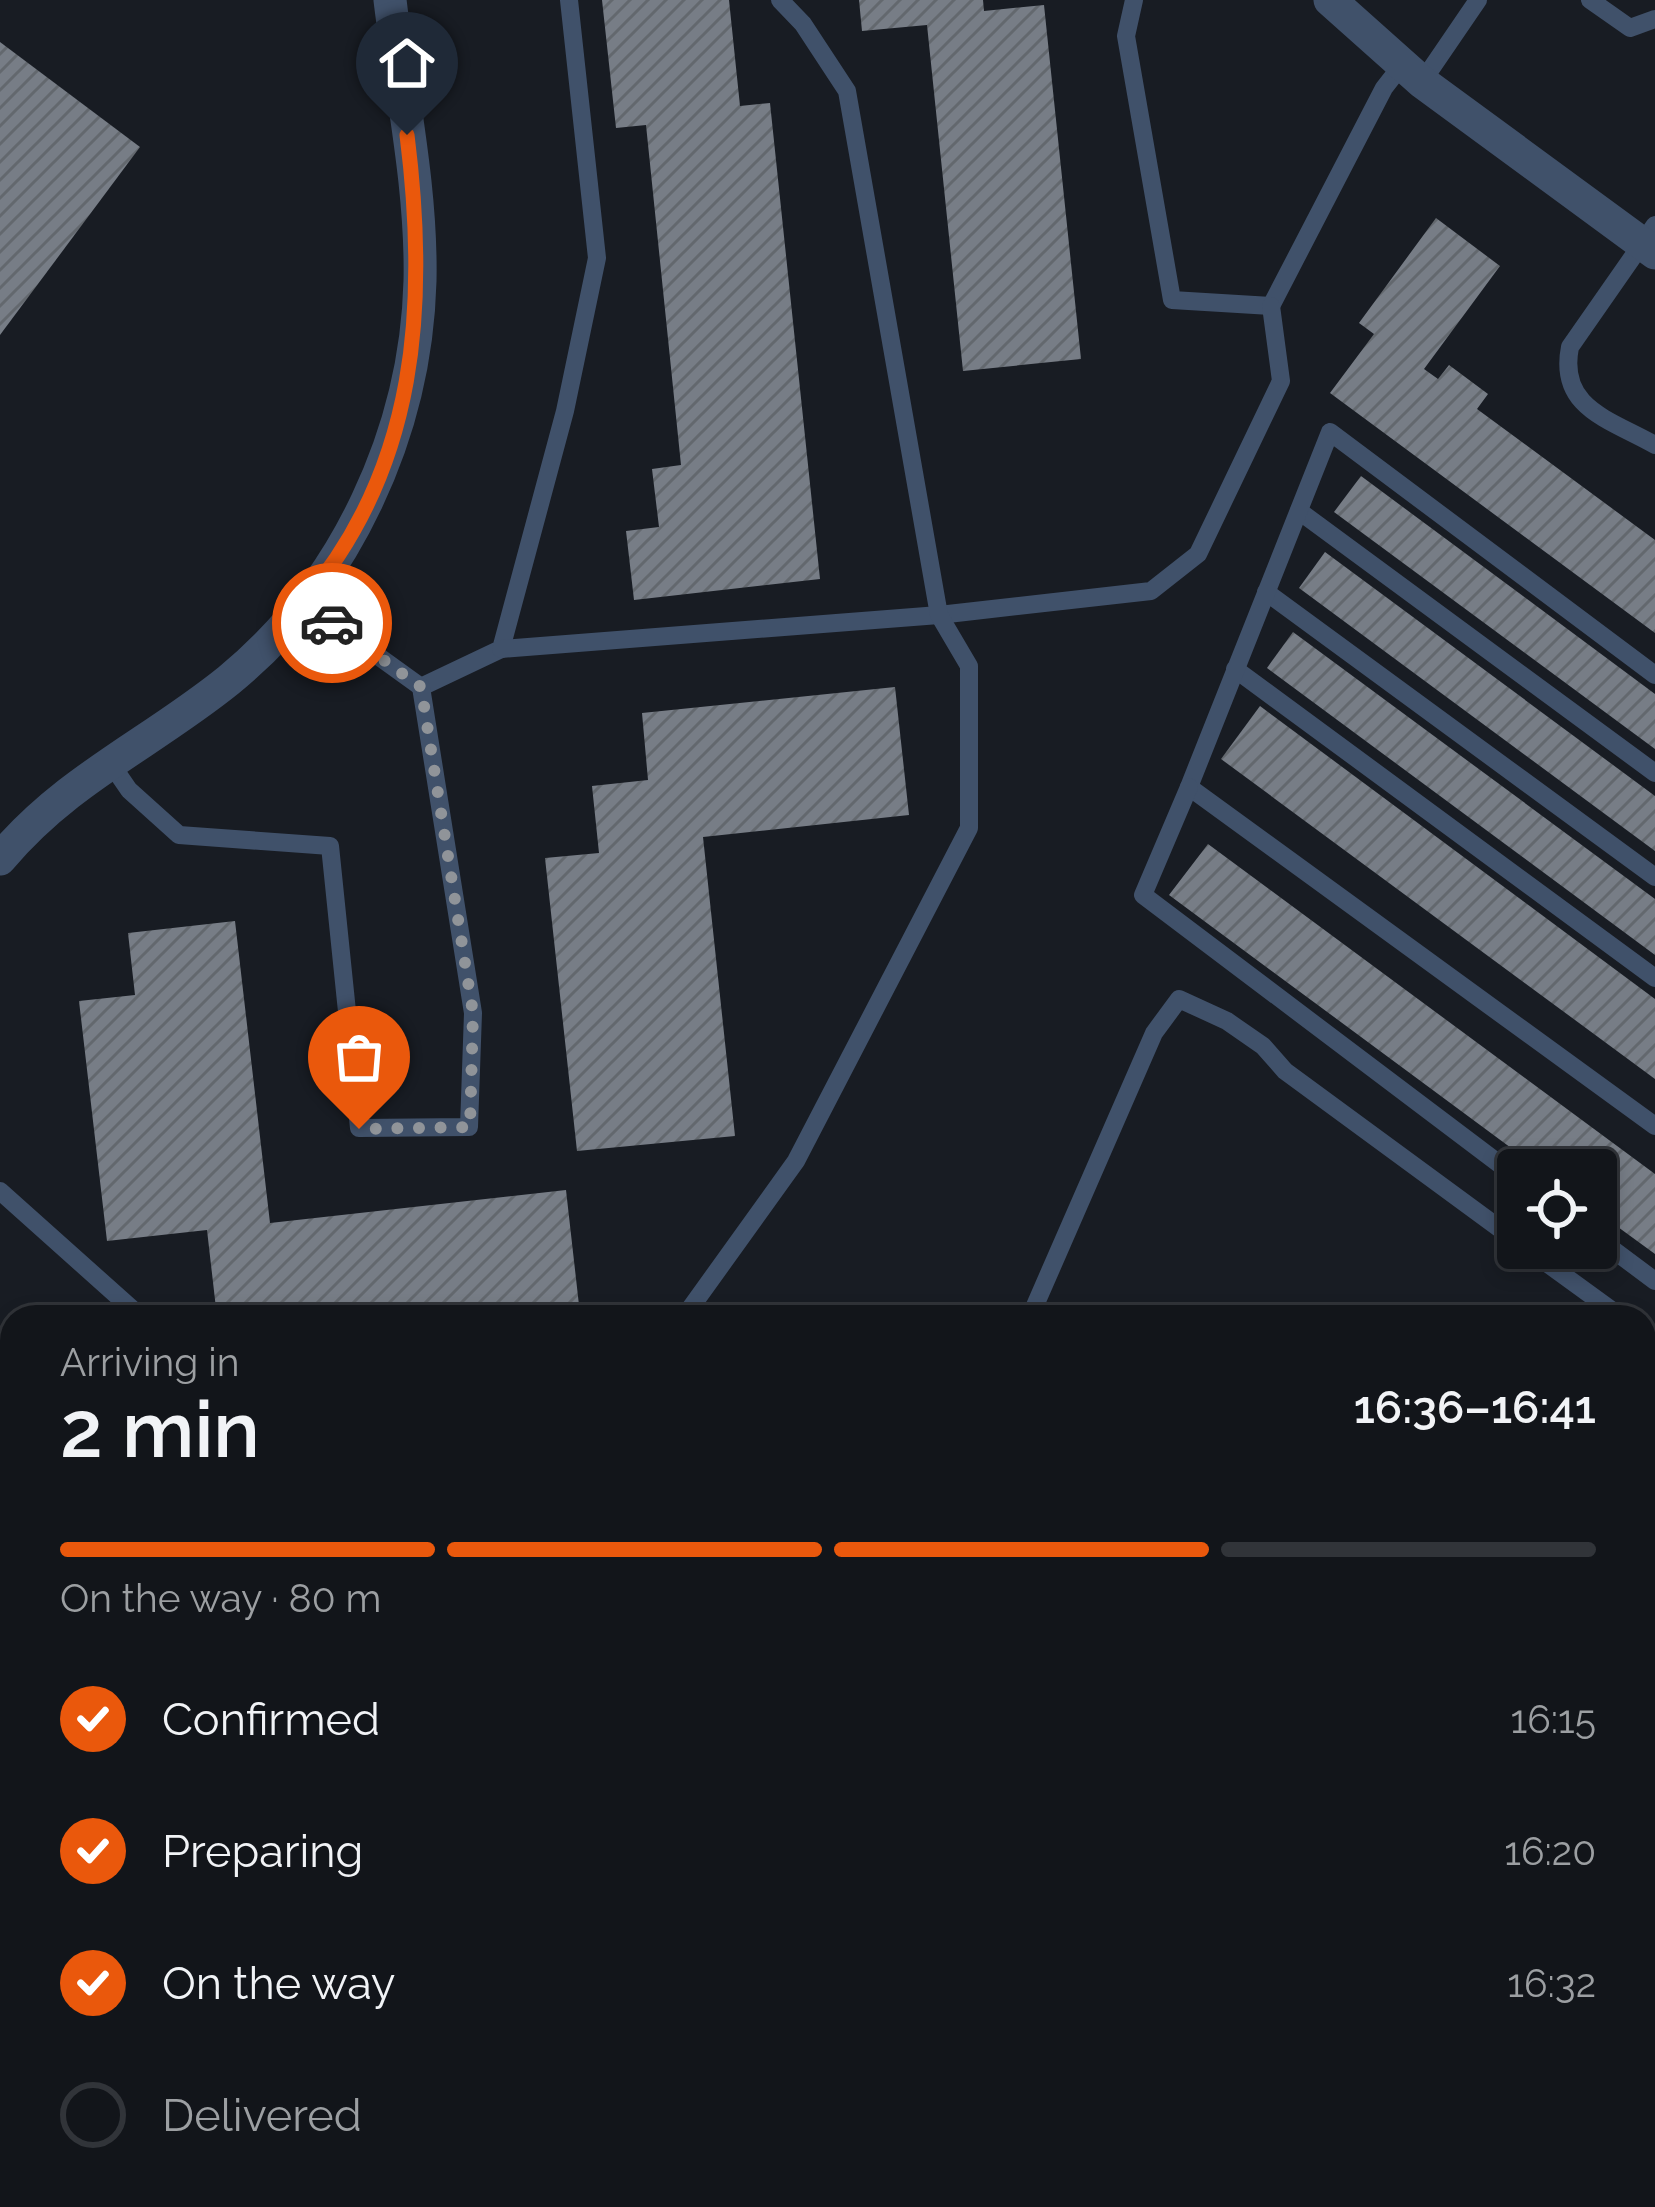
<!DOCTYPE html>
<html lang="en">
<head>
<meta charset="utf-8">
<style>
  body { margin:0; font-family:Raleway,sans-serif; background:#1f2227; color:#f1f3f6; height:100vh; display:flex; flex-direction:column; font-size:45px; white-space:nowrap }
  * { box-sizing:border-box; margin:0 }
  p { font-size:39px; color:#9c9fa2 }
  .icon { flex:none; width:66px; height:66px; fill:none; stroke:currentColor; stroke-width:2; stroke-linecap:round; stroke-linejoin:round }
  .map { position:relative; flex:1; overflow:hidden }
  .details { position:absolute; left:0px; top:1305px; width:1656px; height:903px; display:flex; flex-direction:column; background:#12151a; border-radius:36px 36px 0 0; box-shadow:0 6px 18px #0003,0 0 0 3px #313439 }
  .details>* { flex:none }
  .fabs { position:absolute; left:1497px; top:1149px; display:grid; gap:24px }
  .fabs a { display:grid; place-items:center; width:120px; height:120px; border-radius:12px; background:#12151a; box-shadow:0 6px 18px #0003,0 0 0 3px #313439; font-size:60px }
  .pin { position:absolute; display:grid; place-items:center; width:102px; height:102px; color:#fff; margin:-123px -51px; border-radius:50% 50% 50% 0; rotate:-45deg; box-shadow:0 0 12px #0007 }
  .pin .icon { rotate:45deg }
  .courier { position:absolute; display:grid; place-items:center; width:120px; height:120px; margin:-60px; border:9px solid #ea580c; border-radius:50%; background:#fff; color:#222; box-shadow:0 3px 15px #0007 }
  .head em { font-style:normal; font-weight:600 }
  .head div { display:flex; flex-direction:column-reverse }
  .head { display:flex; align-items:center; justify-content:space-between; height:204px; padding:0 60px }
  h1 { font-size:78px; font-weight:600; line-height:90px }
  .bar { display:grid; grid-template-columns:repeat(4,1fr); gap:18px 12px; align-content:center; height:144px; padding:0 60px }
  .bar i { height:15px; border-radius:9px; background:#313439 }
  .bar .selected { background:#ea580c }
  .bar p { grid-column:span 4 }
  ol { padding:0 60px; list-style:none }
  li { display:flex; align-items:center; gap:36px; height:132px }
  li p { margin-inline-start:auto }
  li .icon { padding:12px; border-radius:50%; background:#ea580c; color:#fff; stroke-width:4 }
  li:last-child { color:#9c9fa2 }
  li i { width:66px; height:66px; border:6px solid #313439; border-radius:50% }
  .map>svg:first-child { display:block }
  .building { fill:url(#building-hatch) }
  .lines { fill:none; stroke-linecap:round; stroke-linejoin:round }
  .service { stroke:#40516a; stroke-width:18 }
  .minor { stroke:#40516a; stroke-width:33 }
  .secondary { stroke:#546f96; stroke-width:33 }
  .done { stroke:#909499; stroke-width:12; stroke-dasharray:0 21.6 }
  .route { stroke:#ea580c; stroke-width:15 }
</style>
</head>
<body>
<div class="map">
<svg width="1655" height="2207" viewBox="0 0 1655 2207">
  <defs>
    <pattern id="building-hatch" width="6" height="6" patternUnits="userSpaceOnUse" patternTransform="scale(3)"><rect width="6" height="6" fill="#777d86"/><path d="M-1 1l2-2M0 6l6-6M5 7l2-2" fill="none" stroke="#63686e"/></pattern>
  </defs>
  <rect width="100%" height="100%" fill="#181c23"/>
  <!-- building -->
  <g class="building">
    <polygon points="602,0 729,0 740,106 770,103 820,579 634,600 626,531 659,527 652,469 681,465 646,125 616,128"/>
    <polygon points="859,0 983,0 984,11 1044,5 1081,359 963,371 927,25 862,31"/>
    <polygon points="0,42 140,147 0,335"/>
    <polygon points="1436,218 1500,266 1424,369 1438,379 1449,365 1488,394 1477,409 1655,540 1655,633 1330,393 1374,334 1359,323"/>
    <polygon points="1361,476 1655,694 1655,749 1334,512"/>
    <polygon points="1325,552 1655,796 1655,851 1299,588"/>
    <polygon points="1293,632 1655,899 1655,955 1267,668"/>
    <polygon points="895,687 909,815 703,837 735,1136 577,1151 545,858 599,853 592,786 648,780 642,713"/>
    <polygon points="1260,706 1655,999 1655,1079 1221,759"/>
    <polygon points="1208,844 1655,1174 1655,1254 1596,1211 1596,1170 1541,1170 1169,895"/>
    <polygon points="235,921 270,1223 566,1190 580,1314 217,1317 207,1230 107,1241 79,1001 135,995 128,933"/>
    <polygon points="0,1492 12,1500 12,1743 0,1735"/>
    <polygon points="0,2088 12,2096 12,2196 148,2196 163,2207 0,2207"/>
  </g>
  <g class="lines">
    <!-- service -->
    <g class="service">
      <polyline points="1134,0 1126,36 1172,300 1271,306 1384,88 1402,65"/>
      <polyline points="1590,0 1630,28 1655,19"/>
      <polyline points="1422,82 1478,0"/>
      <path d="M1655,225L1570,347C1558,408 1609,419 1655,445"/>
      <polyline points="1299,511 1655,773"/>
      <polyline points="1266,592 1655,877"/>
      <polyline points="303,602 421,687 501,649 565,411 597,258 569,0"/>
      <polyline points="501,649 939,615 1151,591 1198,554 1281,381 1271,306"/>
      <polyline points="1235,669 1655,978"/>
      <polyline points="1655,675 1330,432 1189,787 1655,1126"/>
      <polyline points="109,761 129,790 179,835 330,846 359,1128 469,1127 473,1013 421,687"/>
      <polyline points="1189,787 1143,895 1518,1178"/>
      <polyline points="0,1191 141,1317"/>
      <polyline points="1596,1237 1655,1281"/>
      <polyline points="1526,1248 1621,1317"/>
      <polyline points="684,1317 796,1161 969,828 969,666 939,615 847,91 803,24 780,0"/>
      <polyline points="1030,1317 1154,1033 1179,999 1227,1021 1263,1046 1285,1071 1518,1242"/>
      <polyline points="1644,1334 1655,1343"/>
      <polyline points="0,1391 12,1399"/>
      <polyline points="1644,1662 1655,1668"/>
      <polyline points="0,1827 12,1836"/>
      <polyline points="1644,1832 1655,1808"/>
      <polyline points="0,1991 12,1999"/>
      <polyline points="270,2196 272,2207"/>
      <polyline points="955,2196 972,2207"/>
      <polyline points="1539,2196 1554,2207"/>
      <polyline points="581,2207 586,2196"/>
    </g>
    <!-- minor -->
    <g class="minor">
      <polyline points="1330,0 1422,82 1655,253"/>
      <path d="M0,859C67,779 150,744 229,680C346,584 416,432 420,281C422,188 401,92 390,0"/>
    </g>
    <!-- secondary -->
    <polyline class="secondary" points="1654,2207 1655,2205"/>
  </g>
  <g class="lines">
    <!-- done -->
    <polyline class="done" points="332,623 421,687 473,1013 470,1127 359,1129"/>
    <!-- route -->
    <path class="route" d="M332,623L303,602C419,468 428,302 407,135"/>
  </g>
</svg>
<div class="fabs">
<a><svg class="icon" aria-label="locate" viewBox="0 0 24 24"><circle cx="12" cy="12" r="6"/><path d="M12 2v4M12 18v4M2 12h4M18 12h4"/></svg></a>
</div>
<div class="pin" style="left:359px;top:1129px;background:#ea580c"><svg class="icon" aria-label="bag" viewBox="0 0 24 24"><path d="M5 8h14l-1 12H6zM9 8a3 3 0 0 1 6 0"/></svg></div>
<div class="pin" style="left:407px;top:135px;background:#1f2937"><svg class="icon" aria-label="home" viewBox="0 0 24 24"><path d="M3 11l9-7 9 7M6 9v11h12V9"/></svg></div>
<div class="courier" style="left:332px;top:623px"><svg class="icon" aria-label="car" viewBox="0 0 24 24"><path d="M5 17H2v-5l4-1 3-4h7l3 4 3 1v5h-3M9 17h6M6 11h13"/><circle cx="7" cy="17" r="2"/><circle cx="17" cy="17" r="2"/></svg></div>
<section class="details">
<div class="head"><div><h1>2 min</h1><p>Arriving in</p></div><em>16:36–16:41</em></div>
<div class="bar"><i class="selected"></i><i class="selected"></i><i class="selected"></i><i></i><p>On the way · 80 m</p></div>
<ol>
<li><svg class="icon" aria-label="check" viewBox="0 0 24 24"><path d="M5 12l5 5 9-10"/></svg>Confirmed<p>16:15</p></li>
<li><svg class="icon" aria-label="check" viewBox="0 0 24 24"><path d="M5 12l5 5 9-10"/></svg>Preparing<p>16:20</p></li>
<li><svg class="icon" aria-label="check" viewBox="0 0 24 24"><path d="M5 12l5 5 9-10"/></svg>On the way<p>16:32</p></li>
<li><i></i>Delivered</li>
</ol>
</section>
</div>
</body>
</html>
